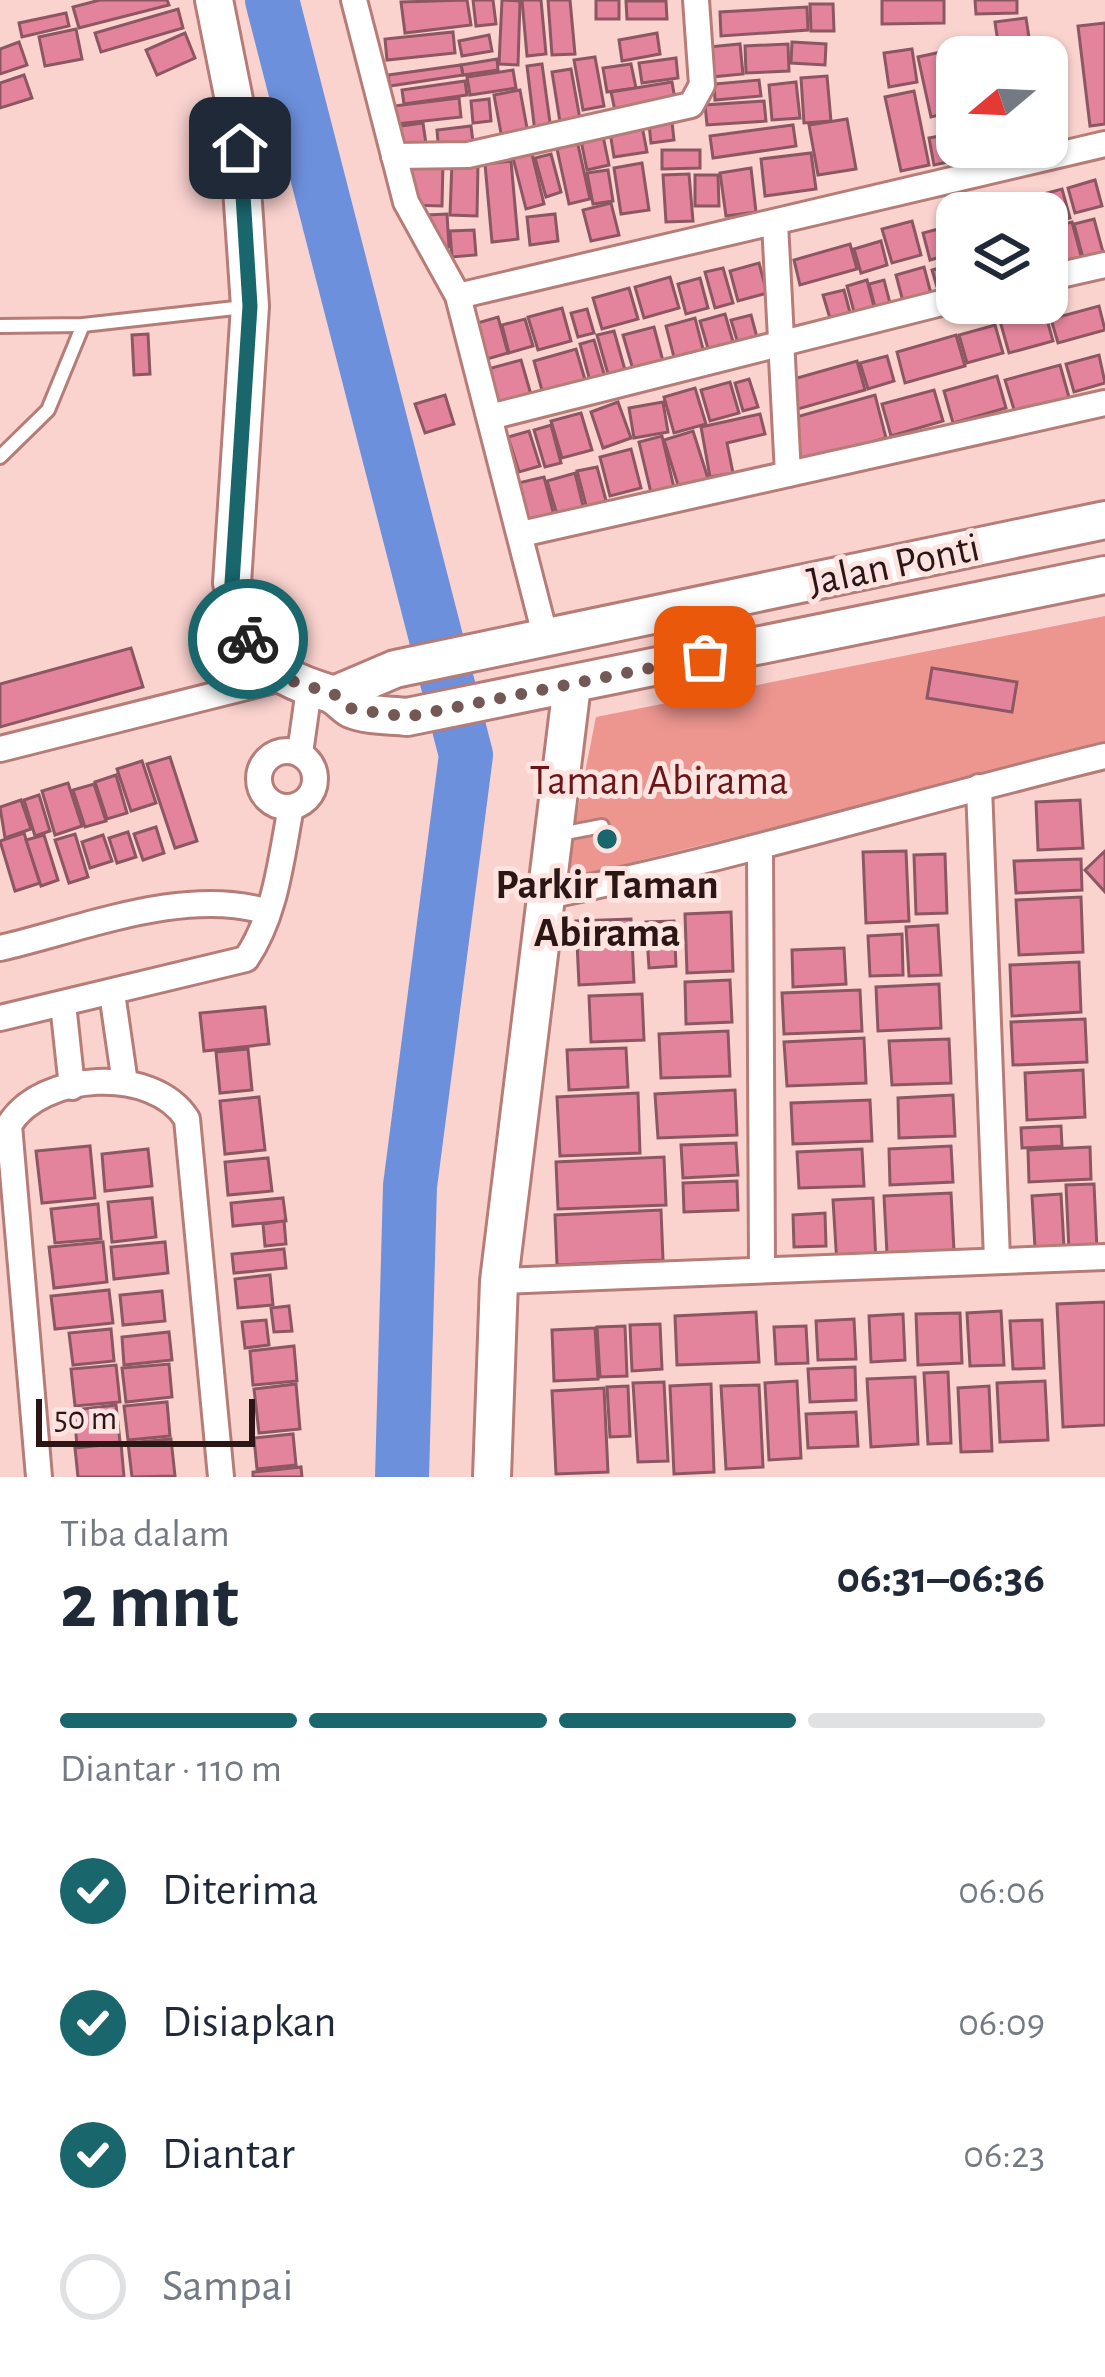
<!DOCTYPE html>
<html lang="id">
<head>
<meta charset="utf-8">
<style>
  body { margin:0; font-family:"Alegreya Sans",sans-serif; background:#f2f2f3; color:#1f2937; height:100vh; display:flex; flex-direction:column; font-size:45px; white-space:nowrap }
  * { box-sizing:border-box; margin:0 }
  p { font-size:39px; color:#747a83 }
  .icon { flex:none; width:66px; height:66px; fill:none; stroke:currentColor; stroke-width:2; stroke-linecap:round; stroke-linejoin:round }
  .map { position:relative; height:1477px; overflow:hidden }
  .details { display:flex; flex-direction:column; background:#fff; flex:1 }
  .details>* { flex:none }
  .needle { width:78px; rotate:251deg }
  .tools { position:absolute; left:936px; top:36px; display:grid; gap:24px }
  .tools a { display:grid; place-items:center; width:132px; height:132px; border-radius:24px; background:#fff; box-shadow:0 3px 9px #0004; font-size:60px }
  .scale { position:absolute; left:36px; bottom:30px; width:219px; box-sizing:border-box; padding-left:12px; border:6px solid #2c1615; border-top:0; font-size:33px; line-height:42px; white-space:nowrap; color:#2c1615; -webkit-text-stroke:9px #fee4e1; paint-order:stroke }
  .pin { position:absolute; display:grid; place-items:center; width:102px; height:102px; color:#fff; margin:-51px; border-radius:24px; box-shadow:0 6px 18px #0006 }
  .courier { position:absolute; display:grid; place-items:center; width:120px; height:120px; margin:-60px; border:9px solid #19666d; border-radius:50%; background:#fff; color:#222; box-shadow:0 3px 15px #0007 }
  .summary em { font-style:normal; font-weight:700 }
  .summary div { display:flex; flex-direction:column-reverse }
  .summary { display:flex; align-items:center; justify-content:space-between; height:204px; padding:0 60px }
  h1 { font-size:78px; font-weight:700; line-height:90px }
  .bar { display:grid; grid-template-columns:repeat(4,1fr); gap:18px 12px; align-content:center; height:144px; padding:0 60px }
  .bar i { height:15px; border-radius:9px; background:#e0e1e3 }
  .bar .active { background:#19666d }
  .bar p { grid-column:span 4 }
  ol { padding:0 60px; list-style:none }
  li { display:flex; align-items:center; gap:36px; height:132px }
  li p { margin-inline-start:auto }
  li .icon { padding:12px; border-radius:50%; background:#19666d; color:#fff; stroke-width:4 }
  li:last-child { color:#747a83 }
  li i { width:66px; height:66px; border:6px solid #e0e1e3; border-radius:50% }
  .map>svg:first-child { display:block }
  .green { fill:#ed958f }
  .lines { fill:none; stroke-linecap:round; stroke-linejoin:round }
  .river { stroke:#6d90dc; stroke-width:54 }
  .building { fill:#e4849c; stroke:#8c5763; stroke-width:3 }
  .lane-casing { stroke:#b67c77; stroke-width:18 }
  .street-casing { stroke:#b67c77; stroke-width:30 }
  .secondary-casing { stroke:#b67c77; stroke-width:42 }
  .lane { stroke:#fff; stroke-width:12 }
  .street { stroke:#fff; stroke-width:24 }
  .secondary { stroke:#fff; stroke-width:36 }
  .done { stroke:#745856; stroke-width:12; stroke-dasharray:0 21.6 }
  .route { stroke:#19666d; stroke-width:15 }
  .poi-dot { fill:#19666d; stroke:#fee4e1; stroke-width:4.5 }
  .labels { text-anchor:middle; stroke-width:10; stroke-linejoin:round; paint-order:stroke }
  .street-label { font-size:42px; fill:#2c1615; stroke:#fee4e1 }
  .park-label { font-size:42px; fill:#6b1518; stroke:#fee4e1 }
  .poi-label { font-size:42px; font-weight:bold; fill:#2c1615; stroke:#fee4e1 }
</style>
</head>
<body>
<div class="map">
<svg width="1105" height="1477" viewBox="0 0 1105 1477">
  <rect width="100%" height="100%" fill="#fad3cf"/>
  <!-- green -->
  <polygon class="green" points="1105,616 1105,746 564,879 596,717"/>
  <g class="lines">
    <!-- river -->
    <polyline class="river" points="272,0 466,755 410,1186 402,1477"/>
  </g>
  <!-- building -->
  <g class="building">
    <polygon points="100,0 167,0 169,5 79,28 73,7"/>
    <polygon points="467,0 471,25 405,33 401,2"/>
    <polygon points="473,0 493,0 496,24 476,26"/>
    <polygon points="502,0 520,1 518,65 499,64"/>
    <polygon points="522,0 541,0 546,54 527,56"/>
    <polygon points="548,0 570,0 575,54 552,55"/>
    <rect x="596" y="0" width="23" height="19"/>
    <polygon points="882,0 944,0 944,23 882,24"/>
    <polygon points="975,0 1017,0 1017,13 976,14"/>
    <polygon points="626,1 666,1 667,19 627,19"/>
    <polygon points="810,4 833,4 834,31 811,31"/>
    <polygon points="807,7 808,30 721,36 720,12"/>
    <polygon points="178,9 183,28 101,52 95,33"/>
    <polygon points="66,13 69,26 22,37 19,23"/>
    <polygon points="1026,18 1032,57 1000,57 995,22"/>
    <polygon points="1105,23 1105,124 1090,126 1078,26"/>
    <polygon points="76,29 82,59 45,66 39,37"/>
    <polygon points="453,32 455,53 387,60 385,39"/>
    <polygon points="185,33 195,58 157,75 146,50"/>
    <polygon points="657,33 660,54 622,61 619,40"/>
    <polygon points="489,35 492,51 462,56 459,41"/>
    <polygon points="989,41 993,57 957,57 957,69 952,48"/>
    <polygon points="19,42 27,65 0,74 0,49"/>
    <polygon points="792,42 826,44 825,65 791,63"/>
    <polygon points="740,44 743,74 711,77 708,47"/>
    <polygon points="788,44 789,71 746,73 745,46"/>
    <polygon points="912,49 917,82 889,87 884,53"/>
    <polygon points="941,52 955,111 931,117 918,57"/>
    <polygon points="595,57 604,106 583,110 574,60"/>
    <polygon points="676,58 678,78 642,83 639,63"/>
    <polygon points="497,59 498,70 463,75 461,65"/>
    <polygon points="542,64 551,130 535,132 527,66"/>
    <polygon points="631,64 636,88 607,92 603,68"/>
    <polygon points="461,65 463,75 390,86 388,75"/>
    <polygon points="571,69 580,119 560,122 552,72"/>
    <polygon points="513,70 516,88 470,95 467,77"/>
    <polygon points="24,75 32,98 0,108 0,83"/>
    <polygon points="827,76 831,121 804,123 801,78"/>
    <polygon points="759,80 761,96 715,100 714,84"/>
    <polygon points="465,81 467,95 404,104 402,90"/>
    <polygon points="672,82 676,105 616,115 611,92"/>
    <polygon points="796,82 800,118 772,120 769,85"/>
    <polygon points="520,90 529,139 503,144 494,95"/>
    <polygon points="914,91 929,165 901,171 885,97"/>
    <polygon points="459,98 461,117 396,124 394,106"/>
    <polygon points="489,99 491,121 473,123 471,101"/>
    <polygon points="764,101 766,121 707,125 705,105"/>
    <polygon points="847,119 856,169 818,175 809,125"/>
    <polygon points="641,121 647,152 614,157 609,126"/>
    <polygon points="672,122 674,140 651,143 649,124"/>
    <polygon points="423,123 427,151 398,155 394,127"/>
    <polygon points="793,125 796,146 713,158 710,136"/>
    <polygon points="471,126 474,150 439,154 437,130"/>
    <polygon points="602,131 609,165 587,170 580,136"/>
    <polygon points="956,133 962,159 934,165 929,138"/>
    <polygon points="576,136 590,199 569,204 555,140"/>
    <polygon points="531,150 544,204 526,209 512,154"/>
    <polygon points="662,150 700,150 700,168 662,169"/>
    <polygon points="811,153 816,189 765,196 761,159"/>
    <polygon points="551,154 561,192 546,197 535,158"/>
    <polygon points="411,161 443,162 442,206 409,205"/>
    <polygon points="511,161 518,239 492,242 485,164"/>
    <polygon points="452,162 478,163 477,216 450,215"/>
    <polygon points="642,163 649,210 621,214 614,168"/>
    <polygon points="751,168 756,212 726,216 720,173"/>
    <polygon points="608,170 613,201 593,204 587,173"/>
    <polygon points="689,174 693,221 666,222 663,175"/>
    <polygon points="695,175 718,175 719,206 695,206"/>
    <polygon points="1095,180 1102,206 1075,213 1068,188"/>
    <polygon points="1062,189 1070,218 1047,224 1047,213 1036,213 1032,197"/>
    <polygon points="611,203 619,235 591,241 583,210"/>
    <polygon points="447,214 449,247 430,249 427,215"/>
    <polygon points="555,214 558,241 530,245 527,217"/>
    <polygon points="1094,219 1103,252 1083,258 1074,224"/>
    <polygon points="912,221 921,255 892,263 882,229"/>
    <polygon points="1072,222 1084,267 1061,273 1049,228"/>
    <polygon points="957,224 957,252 930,260 923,233"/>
    <polygon points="474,230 476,255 452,257 450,231"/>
    <polygon points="881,241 887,265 861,273 854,249"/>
    <polygon points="850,244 857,269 800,285 794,260"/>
    <polygon points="759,263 767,293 738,301 730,271"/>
    <polygon points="957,263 957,295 941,300 932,270"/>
    <polygon points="924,267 933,301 905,309 896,275"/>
    <polygon points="723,268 733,303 715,308 705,272"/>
    <polygon points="670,277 679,308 644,318 635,287"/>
    <polygon points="700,278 708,308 686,314 678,284"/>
    <polygon points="867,280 876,314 856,319 847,286"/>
    <polygon points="884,280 892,311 877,315 869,284"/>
    <polygon points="629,288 638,319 602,329 593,298"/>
    <polygon points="844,290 852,320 832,325 823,295"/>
    <polygon points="1099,306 1105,330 1058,343 1051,319"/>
    <polygon points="562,308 571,341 538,350 528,317"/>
    <polygon points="587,309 594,333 578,337 571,313"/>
    <polygon points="1044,309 1053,341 1009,353 1000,321"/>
    <polygon points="725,314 734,345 709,352 700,321"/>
    <polygon points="751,315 758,341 739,347 731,320"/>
    <polygon points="498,317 508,353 484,360 474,324"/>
    <polygon points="695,318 704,353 675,361 666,326"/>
    <polygon points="525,319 533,346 509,353 502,325"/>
    <polygon points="995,325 1003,353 967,363 959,335"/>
    <polygon points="654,327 664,365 634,373 623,335"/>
    <polygon points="614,331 625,370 608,374 597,335"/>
    <polygon points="148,334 150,374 134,375 132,335"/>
    <polygon points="956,335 965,366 905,383 897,352"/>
    <polygon points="594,340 605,377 590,381 580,344"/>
    <polygon points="576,349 586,383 543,394 534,361"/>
    <polygon points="1099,355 1105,383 1074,392 1066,364"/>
    <polygon points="887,356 894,381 868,389 860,363"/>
    <polygon points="521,360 532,398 495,408 484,370"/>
    <polygon points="857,361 865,390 798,409 790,380"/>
    <polygon points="1060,365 1070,401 1016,416 1005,380"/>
    <polygon points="997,376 1006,408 953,423 944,391"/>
    <polygon points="749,379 758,407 743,411 735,383"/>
    <polygon points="730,382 739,413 710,421 701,390"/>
    <polygon points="695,388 706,424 674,433 664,397"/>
    <polygon points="934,390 943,421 891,436 882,404"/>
    <polygon points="445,395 454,424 425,433 415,404"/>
    <polygon points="875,395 886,438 801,462 789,419"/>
    <polygon points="618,402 631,438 603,448 591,412"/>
    <polygon points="663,402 668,432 634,438 629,408"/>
    <polygon points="581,413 592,450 562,458 551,421"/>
    <polygon points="760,414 765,434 727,443 733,473 710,477 701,427"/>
    <polygon points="551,425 561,463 545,467 534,430"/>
    <polygon points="529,431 540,466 519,472 508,437"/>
    <polygon points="693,431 711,488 682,498 664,440"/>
    <polygon points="662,436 675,492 652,497 639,442"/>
    <polygon points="631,449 641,488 610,496 600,457"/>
    <polygon points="597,467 608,508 588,513 577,471"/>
    <polygon points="575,473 585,514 559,521 547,481"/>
    <polygon points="544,477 556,523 529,529 518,483"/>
    <polygon points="131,648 143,687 0,727 0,684"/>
    <polygon points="932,668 1017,682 1012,712 927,698"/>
    <polygon points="170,757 197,841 175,848 147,764"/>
    <polygon points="142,761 156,803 131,811 117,769"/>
    <polygon points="116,775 127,813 107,819 95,782"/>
    <polygon points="68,783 82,826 55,835 42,791"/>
    <polygon points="94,784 106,821 85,827 73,790"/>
    <polygon points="39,795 50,831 35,836 24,800"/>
    <polygon points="21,800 31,829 5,838 0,807"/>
    <polygon points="1080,800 1083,848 1038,850 1036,802"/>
    <polygon points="156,827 164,853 143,860 134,834"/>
    <polygon points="128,832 136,857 117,863 109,838"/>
    <polygon points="24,833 40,883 15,891 0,841"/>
    <polygon points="75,834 88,877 69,883 55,840"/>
    <polygon points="44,835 58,880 41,886 26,840"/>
    <polygon points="103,835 112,861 90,868 82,842"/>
    <polygon points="906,851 909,921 866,923 863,852"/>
    <polygon points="1105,851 1105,892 1085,870"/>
    <polygon points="945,854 947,913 916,914 914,855"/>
    <polygon points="1081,859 1082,890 1016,893 1014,861"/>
    <polygon points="1081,897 1083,952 1019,955 1016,900"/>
    <polygon points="731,912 733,971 687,973 685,914"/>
    <polygon points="631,919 634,982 579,985 576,921"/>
    <polygon points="674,921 676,966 649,968 646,922"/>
    <polygon points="938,925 941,975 909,976 906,927"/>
    <polygon points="902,934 903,975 870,976 868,936"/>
    <polygon points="844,948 846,984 793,987 792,950"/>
    <polygon points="1079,962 1081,1012 1012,1016 1010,965"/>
    <polygon points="730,980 732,1022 686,1024 685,982"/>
    <polygon points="939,984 941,1028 878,1031 876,987"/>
    <polygon points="860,990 862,1031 784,1034 782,993"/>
    <polygon points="642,994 644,1040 591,1042 589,996"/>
    <polygon points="265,1007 269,1044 204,1051 200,1013"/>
    <polygon points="1085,1019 1087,1062 1013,1065 1011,1022"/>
    <polygon points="728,1031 730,1076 661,1078 659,1034"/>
    <polygon points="864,1038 866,1083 787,1086 784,1042"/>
    <polygon points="949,1039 951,1083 892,1085 889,1041"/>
    <polygon points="626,1048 628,1087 569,1090 567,1050"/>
    <polygon points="248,1049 252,1090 220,1093 216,1052"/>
    <polygon points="1083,1070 1085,1117 1027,1120 1025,1073"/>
    <polygon points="735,1090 737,1135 658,1138 655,1094"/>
    <polygon points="638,1093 640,1153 560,1156 557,1097"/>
    <polygon points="953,1095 955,1136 899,1138 898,1098"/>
    <polygon points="259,1097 265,1150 225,1154 220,1101"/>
    <polygon points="870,1100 872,1141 793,1144 791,1103"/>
    <polygon points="1061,1126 1062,1146 1022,1148 1021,1128"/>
    <polygon points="736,1143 738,1175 683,1178 681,1145"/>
    <polygon points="90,1146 95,1198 42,1203 36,1151"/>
    <polygon points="951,1146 953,1182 890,1185 889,1149"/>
    <polygon points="1090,1147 1091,1179 1029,1182 1028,1150"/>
    <polygon points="148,1149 152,1186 105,1191 102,1154"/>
    <polygon points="862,1149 864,1186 799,1188 797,1152"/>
    <polygon points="664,1157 666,1205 558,1209 556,1162"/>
    <polygon points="268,1158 272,1191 228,1195 225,1162"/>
    <polygon points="737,1181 738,1210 684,1212 683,1183"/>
    <polygon points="1094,1184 1097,1250 1069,1251 1066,1185"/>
    <polygon points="951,1193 954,1251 887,1254 884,1196"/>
    <polygon points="1061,1194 1064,1247 1035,1248 1032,1196"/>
    <polygon points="152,1198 156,1237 112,1242 108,1202"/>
    <polygon points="283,1198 286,1221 233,1226 231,1203"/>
    <polygon points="873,1198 876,1263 837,1265 833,1200"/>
    <polygon points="98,1204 101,1239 55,1243 51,1209"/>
    <polygon points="661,1210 663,1260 557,1265 555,1215"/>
    <polygon points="825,1213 826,1246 794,1247 793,1215"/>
    <polygon points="284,1221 286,1244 265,1246 263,1224"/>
    <polygon points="103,1242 107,1282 54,1288 49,1247"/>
    <polygon points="165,1242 168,1273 114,1279 111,1247"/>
    <polygon points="284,1249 286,1268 234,1273 232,1254"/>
    <polygon points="270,1275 273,1305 238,1308 235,1279"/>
    <polygon points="109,1290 113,1323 55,1329 51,1296"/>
    <polygon points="162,1291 165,1321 123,1325 120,1295"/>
    <polygon points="1105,1302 1105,1425 1063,1427 1057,1304"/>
    <polygon points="289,1306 292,1331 274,1332 271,1308"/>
    <polygon points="1001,1311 1004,1365 970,1366 967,1313"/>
    <polygon points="756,1312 759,1362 677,1365 675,1316"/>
    <polygon points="960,1313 962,1363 918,1365 916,1314"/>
    <polygon points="903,1314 905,1360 871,1362 869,1316"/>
    <polygon points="854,1319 856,1359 818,1360 816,1321"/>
    <polygon points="266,1320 269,1345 245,1348 242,1322"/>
    <polygon points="1042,1320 1044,1368 1013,1369 1010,1321"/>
    <polygon points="660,1324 662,1369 632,1371 630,1325"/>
    <polygon points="625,1326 627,1376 600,1377 597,1327"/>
    <polygon points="806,1326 808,1363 776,1364 774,1327"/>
    <polygon points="595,1328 598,1379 554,1381 552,1330"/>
    <polygon points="111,1329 114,1361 73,1365 69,1333"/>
    <polygon points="169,1332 172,1360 124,1365 122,1337"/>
    <polygon points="294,1346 297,1381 253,1385 250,1351"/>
    <polygon points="169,1364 172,1397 126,1402 122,1368"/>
    <polygon points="116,1365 120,1402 75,1406 71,1369"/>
    <polygon points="855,1367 856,1400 810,1402 808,1369"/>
    <polygon points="948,1372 951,1443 928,1444 924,1373"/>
    <polygon points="915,1377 918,1444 871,1447 867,1379"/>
    <polygon points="797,1381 801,1458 769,1460 765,1383"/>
    <polygon points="1045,1381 1048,1440 1000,1442 997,1383"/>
    <polygon points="664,1382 668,1461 638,1462 633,1383"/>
    <polygon points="296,1384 300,1429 259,1433 254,1389"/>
    <polygon points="711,1384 714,1472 674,1474 670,1386"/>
    <polygon points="759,1385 763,1467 726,1469 721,1386"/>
    <polygon points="628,1386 630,1436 610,1437 607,1387"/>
    <polygon points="989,1386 992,1451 961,1452 958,1388"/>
    <polygon points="604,1388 608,1472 556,1474 552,1391"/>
    <polygon points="167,1402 170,1436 128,1440 124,1406"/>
    <polygon points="116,1405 120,1442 77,1446 74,1410"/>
    <polygon points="856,1412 858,1446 808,1448 806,1414"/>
    <polygon points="293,1434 296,1465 257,1469 254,1438"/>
    <polygon points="171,1439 175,1476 132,1477 128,1443"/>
    <polygon points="121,1443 124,1477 78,1477 75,1448"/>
    <polygon points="301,1467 302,1477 253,1477 253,1472"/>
  </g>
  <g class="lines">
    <!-- lane casing -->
    <g class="lane-casing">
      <g id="lane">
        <polyline points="0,326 83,325 244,307"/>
        <polyline points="0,457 48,410 83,325"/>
        <polyline points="560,834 602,826"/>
      </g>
    </g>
    <!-- street casing -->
    <g class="street-casing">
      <g id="street">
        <polyline points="354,0 406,202 458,296 545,635"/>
        <polyline points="394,156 468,155 691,105 702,85 696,0"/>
        <polyline points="775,223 788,474"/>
        <polyline points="1047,278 1105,265"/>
        <polyline points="458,296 1105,144"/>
        <polyline points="490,417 957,299"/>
        <polyline points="521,534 1105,403"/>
        <polyline points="0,749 282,678"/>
        <circle cx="287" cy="779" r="28"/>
        <polyline points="300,753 309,689"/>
        <polyline points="979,787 997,1259"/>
        <polyline points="760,849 762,1269"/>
        <path d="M547,896C736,858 918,801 1105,756"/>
        <path d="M0,948C83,929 185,886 268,912"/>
        <polyline points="112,993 125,1083"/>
        <polyline points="63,1004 72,1087"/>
        <path d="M0,1018L246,959C276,915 281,859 291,807"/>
        <polyline points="499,1281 1105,1257"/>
        <path d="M39,1477L9,1125C41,1072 153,1065 187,1119L221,1477"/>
      </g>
    </g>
    <!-- secondary casing -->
    <g class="secondary-casing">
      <g id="secondary">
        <path d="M214,0L237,115L250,306L232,583C248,652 260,672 328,693C338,696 342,704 351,709C367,716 390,715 407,717L1105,575"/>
        <polyline points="334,695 395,669 1105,520"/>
        <polyline points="492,1477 499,1281 572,685"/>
      </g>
    </g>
    <!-- lane -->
    <use href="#lane" class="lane"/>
    <!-- street -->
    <use href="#street" class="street"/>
    <!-- secondary -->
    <use href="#secondary" class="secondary"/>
  </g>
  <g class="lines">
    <!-- done -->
    <polyline class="done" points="248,639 258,657 282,678 334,694 352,709 407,717 705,657"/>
    <!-- route -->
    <polyline class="route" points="240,148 250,306 232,583 248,639"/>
  </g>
  <!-- markers -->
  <circle class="poi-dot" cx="607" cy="839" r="12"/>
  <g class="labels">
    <!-- street labels -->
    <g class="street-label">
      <text transform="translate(893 563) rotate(-12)" y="15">Jalan Ponti</text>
    </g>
    <!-- park labels -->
    <g class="park-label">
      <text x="659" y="794">Taman Abirama</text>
    </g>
    <!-- poi labels -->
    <g class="poi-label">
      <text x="607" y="898">Parkir Taman<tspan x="607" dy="48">Abirama</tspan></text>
    </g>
  </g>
</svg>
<div class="tools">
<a><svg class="needle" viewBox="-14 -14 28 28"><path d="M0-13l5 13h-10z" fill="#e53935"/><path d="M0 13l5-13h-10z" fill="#747a83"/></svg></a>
<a><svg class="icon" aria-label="layers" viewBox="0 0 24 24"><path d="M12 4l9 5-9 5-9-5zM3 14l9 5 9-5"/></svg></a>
</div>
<div class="scale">50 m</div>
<div class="pin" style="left:705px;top:657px;background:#ea580c"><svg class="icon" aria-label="bag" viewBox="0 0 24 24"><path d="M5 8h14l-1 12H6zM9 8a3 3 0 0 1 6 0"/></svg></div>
<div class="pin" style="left:240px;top:148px;background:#1f2937"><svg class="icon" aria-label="home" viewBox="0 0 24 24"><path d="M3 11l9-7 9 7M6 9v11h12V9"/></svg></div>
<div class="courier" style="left:248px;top:639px"><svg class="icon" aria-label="bike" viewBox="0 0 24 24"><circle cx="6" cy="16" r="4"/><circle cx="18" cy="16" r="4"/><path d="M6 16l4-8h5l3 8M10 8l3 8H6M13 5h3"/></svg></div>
</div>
<section class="details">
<div class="summary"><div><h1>2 mnt</h1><p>Tiba dalam</p></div><em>06:31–06:36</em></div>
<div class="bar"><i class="active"></i><i class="active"></i><i class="active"></i><i></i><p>Diantar · 110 m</p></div>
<ol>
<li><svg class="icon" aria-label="check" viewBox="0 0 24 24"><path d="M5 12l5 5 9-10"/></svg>Diterima<p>06:06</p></li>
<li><svg class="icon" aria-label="check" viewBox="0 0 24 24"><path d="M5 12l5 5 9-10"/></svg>Disiapkan<p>06:09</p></li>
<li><svg class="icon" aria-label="check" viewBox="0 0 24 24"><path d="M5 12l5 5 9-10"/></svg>Diantar<p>06:23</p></li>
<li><i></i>Sampai</li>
</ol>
</section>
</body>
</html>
